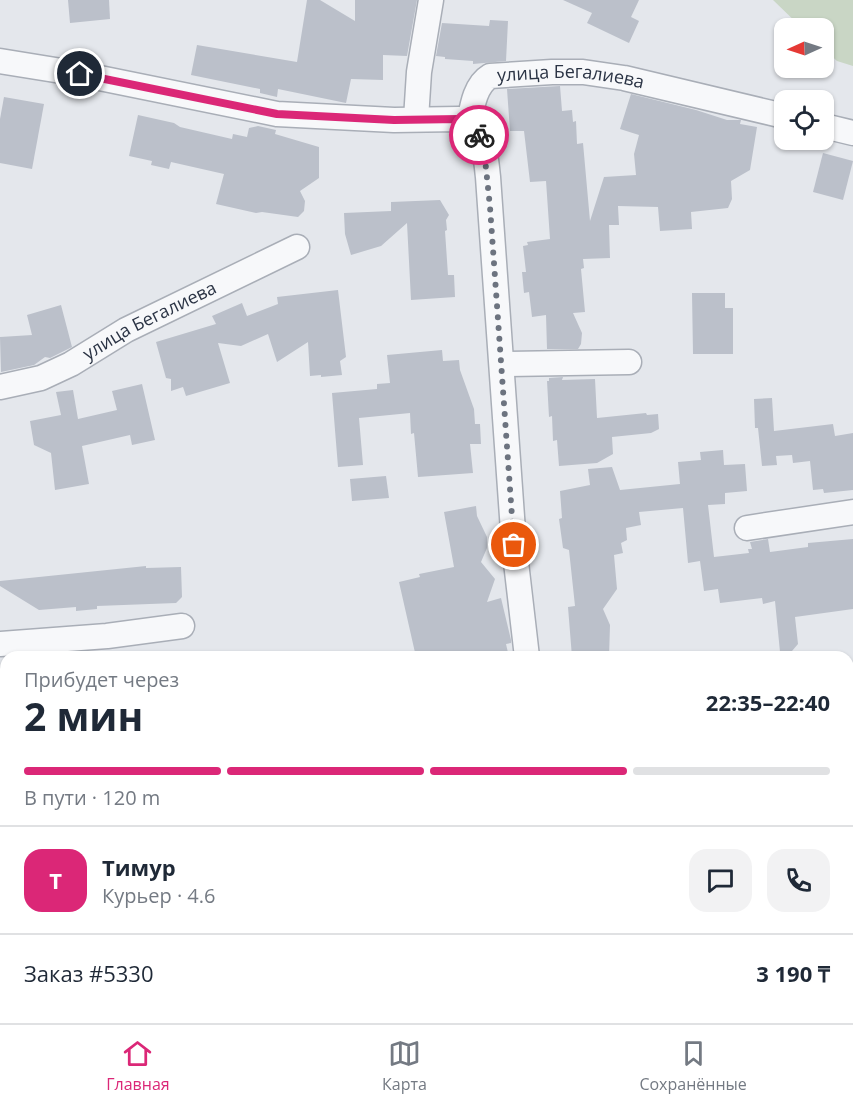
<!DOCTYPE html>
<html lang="ru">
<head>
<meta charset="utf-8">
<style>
  body { margin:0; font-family:"Open Sans",sans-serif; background:#f2f2f3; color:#1f2937; height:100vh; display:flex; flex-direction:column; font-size:22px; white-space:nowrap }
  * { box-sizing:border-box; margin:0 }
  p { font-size:20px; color:#747a83 }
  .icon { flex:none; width:33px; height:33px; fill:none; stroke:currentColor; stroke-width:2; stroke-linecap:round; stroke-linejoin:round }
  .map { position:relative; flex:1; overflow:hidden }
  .side { position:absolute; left:0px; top:651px; width:854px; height:372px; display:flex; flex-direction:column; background:#fff; border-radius:18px 18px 0 0; box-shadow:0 2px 4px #0004 }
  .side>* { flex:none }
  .needle { width:39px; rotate:267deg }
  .buttons { position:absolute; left:774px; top:18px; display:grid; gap:12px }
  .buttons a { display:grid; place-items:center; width:60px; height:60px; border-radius:12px; background:#fff; box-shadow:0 2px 4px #0004; font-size:30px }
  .pin { position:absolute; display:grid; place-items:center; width:51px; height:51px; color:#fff; margin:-26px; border:3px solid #fff; border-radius:50%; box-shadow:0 2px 6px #0007 }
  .courier { position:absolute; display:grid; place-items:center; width:60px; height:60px; margin:-30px; border:4px solid #db2777; border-radius:50%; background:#fff; color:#222; box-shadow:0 2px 8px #0007 }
  .overview em { font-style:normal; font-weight:700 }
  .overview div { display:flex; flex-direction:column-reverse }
  .overview { display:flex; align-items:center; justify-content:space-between; height:102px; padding:0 24px }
  h1 { font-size:39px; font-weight:700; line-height:45px }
  .bar { display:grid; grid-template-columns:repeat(4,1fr); gap:9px 6px; align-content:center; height:72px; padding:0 24px }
  .bar i { height:8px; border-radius:4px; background:#e0e1e3 }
  .bar .on { background:#db2777 }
  .bar p { grid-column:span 4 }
  .line { display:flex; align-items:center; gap:15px; padding:0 24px; border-top:2px solid #e0e1e3 }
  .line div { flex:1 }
  .round { display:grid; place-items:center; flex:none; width:63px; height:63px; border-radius:18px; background:#f2f2f3 }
  .tabs { display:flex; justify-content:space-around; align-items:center; height:84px; border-top:2px solid #e0e1e3; background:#fff; font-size:16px; color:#747a83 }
  .tabs a { display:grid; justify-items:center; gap:3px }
  .tabs .on { color:#db2777 }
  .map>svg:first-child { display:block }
  .green { fill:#c9d6c5 }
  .building { fill:#bbc0ca }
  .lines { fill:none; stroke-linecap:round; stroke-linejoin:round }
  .street-casing { stroke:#a9aeb7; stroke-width:27 }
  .street { stroke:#f7f8fa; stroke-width:24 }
  .done { stroke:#6c737f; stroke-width:6; stroke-dasharray:0 10.8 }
  .route { stroke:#db2777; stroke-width:8 }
  .labels { text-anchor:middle; stroke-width:4.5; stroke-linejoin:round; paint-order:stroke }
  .street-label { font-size:18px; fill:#2b3445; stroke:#f4f6f9 }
</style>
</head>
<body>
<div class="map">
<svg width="853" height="1023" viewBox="0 0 853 1023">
  <rect width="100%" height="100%" fill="#e4e7ec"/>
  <!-- green -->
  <polygon class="green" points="773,0 853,0 853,66 837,61 824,49 824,28 802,28"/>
  <!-- building -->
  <g class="building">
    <polygon points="68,0 109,0 110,19 70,23"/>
    <polygon points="307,0 320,0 355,21 355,0 417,0 407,56 383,55 383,80 351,79 346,103 278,89 277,97 260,93 260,89 191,75 197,45 297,62"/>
    <polygon points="563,0 639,0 631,17 639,21 629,43 587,23 592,13"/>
    <polygon points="490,20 508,21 506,61 473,64 473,61 445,59 445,57 436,56 442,23 489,26"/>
    <polygon points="560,86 562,111 572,110 573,122 576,121 577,144 583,143 590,221 604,177 636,175 634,154 639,135 620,129 631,94 696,110 727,120 741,120 740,124 757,127 750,170 731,181 732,199 728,208 691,212 692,229 660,231 658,207 618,206 619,225 609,225 610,258 583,259 584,268 581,269 585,312 573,313 582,333 581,344 578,349 547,349 546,315 532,317 529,292 524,293 522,272 526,272 523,246 528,245 527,242 550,239 546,181 530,182 524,131 510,131 507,89"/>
    <polygon points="4,97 44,104 32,169 0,163 0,119"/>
    <polygon points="138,115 174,123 180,127 232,139 233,134 247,137 249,128 258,126 276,130 275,134 319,147 319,178 300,191 305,201 304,211 298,217 262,212 256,213 216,204 224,174 171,162 169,169 151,165 152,161 129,156"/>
    <polygon points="823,153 853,161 843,200 813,192"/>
    <polygon points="440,200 449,215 446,220 447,230 445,231 448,275 454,275 455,297 411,300 407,223 381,246 351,255 345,234 344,213 391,211 391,202"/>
    <polygon points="338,290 346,357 340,361 342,375 321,377 321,375 310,376 308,342 277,362 268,334 241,346 218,343 230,383 186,396 183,387 171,391 171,379 166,378 156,342 216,324 212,316 242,303 247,316 278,304 277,297"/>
    <polygon points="692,293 725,293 725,308 733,308 733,354 693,354"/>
    <polygon points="61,305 72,347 50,358 45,357 34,365 1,372 0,337 32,335 27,315"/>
    <polygon points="442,350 443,361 459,360 460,370 474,409 475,424 480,424 481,444 470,444 473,473 418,477 414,433 411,434 410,413 359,418 363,465 338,467 332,393 377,389 377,384 390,383 387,355"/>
    <polygon points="563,377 562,380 595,379 597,418 646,413 647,415 658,414 659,429 651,433 612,437 613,454 597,463 559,466 557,440 553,441 552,416 549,417 547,381 549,381 549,378"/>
    <polygon points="142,384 155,440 132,445 130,435 82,446 89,484 55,490 51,453 34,445 30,421 61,415 56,392 73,390 78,419 117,410 112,391"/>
    <polygon points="772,398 774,431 833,424 835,436 853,433 853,490 824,493 823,489 813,490 810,461 793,463 792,455 776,456 777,465 762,466 758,428 755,428 754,399"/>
    <polygon points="723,450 724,465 745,464 747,491 725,493 725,504 708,505 714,557 749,553 748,549 752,549 750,542 768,539 770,552 808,547 808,543 853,539 853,609 795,617 798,644 792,651 780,652 775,601 763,604 762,598 720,603 718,589 704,591 700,561 688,563 683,508 639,512 641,525 626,528 627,540 621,543 623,553 614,555 617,589 603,609 610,625 609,657 572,657 568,607 575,606 569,550 563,548 559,519 562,518 560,491 590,485 588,469 612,467 620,490 680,484 678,462 701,460 700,452"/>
    <polygon points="386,476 389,498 352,501 350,479"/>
    <polygon points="476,506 477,516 487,537 487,548 481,562 495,579 487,602 501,598 511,640 511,643 506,644 509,657 416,657 399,582 420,577 419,574 454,567 444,512"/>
    <polygon points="146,566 146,568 181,567 182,597 176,603 97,606 97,609 76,611 76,607 39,610 0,586 0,581"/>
  </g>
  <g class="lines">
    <!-- street casing -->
    <g class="street-casing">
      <g id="street">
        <path d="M0,61L80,74L277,114L394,120L459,119C486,129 485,152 488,177L514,545L527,657"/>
        <polyline points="416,119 419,72 431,0"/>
        <path id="s1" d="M469,123C472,107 475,85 490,76L552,72H583L624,78L784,116"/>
        <polyline points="824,126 853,133"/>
        <polyline points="502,364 629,362"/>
        <path id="s2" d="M0,387L41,378L71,364L126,330L297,247"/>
        <polyline points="747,528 853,512"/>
        <polyline points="0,644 107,636 182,626"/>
        <polyline points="848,994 853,993"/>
        <polyline points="706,1017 707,1023"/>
        <polyline points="456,1023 522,1017"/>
      </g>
    </g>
    <!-- street -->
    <use href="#street" class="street"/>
  </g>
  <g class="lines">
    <!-- done -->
    <polyline class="done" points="479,135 484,149 490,207 514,545"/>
    <!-- route -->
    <polyline class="route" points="80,74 277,114 394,120 459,119 469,123 477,130 479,135"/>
  </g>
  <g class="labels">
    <!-- street labels -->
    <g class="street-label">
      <text dy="6" stroke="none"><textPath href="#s1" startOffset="134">улица Бегалиева</textPath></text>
      <text dy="6" stroke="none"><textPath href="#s2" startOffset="165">улица Бегалиева</textPath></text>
    </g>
  </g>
</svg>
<div class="buttons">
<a><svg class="needle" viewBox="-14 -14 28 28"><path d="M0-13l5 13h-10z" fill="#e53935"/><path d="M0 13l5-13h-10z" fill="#747a83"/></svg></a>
<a><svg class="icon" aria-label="locate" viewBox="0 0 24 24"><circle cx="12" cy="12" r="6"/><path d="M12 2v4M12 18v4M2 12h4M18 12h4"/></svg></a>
</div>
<div class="pin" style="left:514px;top:545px;background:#ea580c"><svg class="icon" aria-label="bag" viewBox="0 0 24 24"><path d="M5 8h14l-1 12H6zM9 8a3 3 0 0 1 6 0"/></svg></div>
<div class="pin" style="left:80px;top:74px;background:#1f2937"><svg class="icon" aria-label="home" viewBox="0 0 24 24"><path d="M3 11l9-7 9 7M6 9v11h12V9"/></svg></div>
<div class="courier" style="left:479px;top:135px"><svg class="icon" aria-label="bike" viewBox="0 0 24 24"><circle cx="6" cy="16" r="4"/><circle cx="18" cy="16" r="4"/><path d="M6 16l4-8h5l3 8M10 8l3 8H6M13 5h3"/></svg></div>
<section class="side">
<div class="overview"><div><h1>2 мин</h1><p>Прибудет через</p></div><em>22:35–22:40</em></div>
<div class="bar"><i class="on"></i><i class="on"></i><i class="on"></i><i></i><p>В пути · 120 m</p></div>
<div class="line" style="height:108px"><b class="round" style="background:#db2777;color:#fff">Т</b><div><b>Тимур</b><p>Курьер · 4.6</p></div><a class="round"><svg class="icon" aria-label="chat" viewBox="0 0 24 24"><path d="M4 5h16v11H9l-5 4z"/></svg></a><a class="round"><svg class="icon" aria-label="phone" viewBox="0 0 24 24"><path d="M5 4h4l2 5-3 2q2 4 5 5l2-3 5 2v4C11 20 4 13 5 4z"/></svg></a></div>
<div class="line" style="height:78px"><div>Заказ #5330</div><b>3 190 ₸</b></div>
</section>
</div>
<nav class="tabs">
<a class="on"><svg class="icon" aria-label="home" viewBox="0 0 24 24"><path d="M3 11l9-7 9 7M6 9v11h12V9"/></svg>Главная</a>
<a><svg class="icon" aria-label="map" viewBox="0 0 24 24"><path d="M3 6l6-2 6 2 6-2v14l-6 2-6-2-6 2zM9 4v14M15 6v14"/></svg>Карта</a>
<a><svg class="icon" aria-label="saved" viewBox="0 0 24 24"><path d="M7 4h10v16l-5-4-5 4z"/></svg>Сохранённые</a>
</nav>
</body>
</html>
